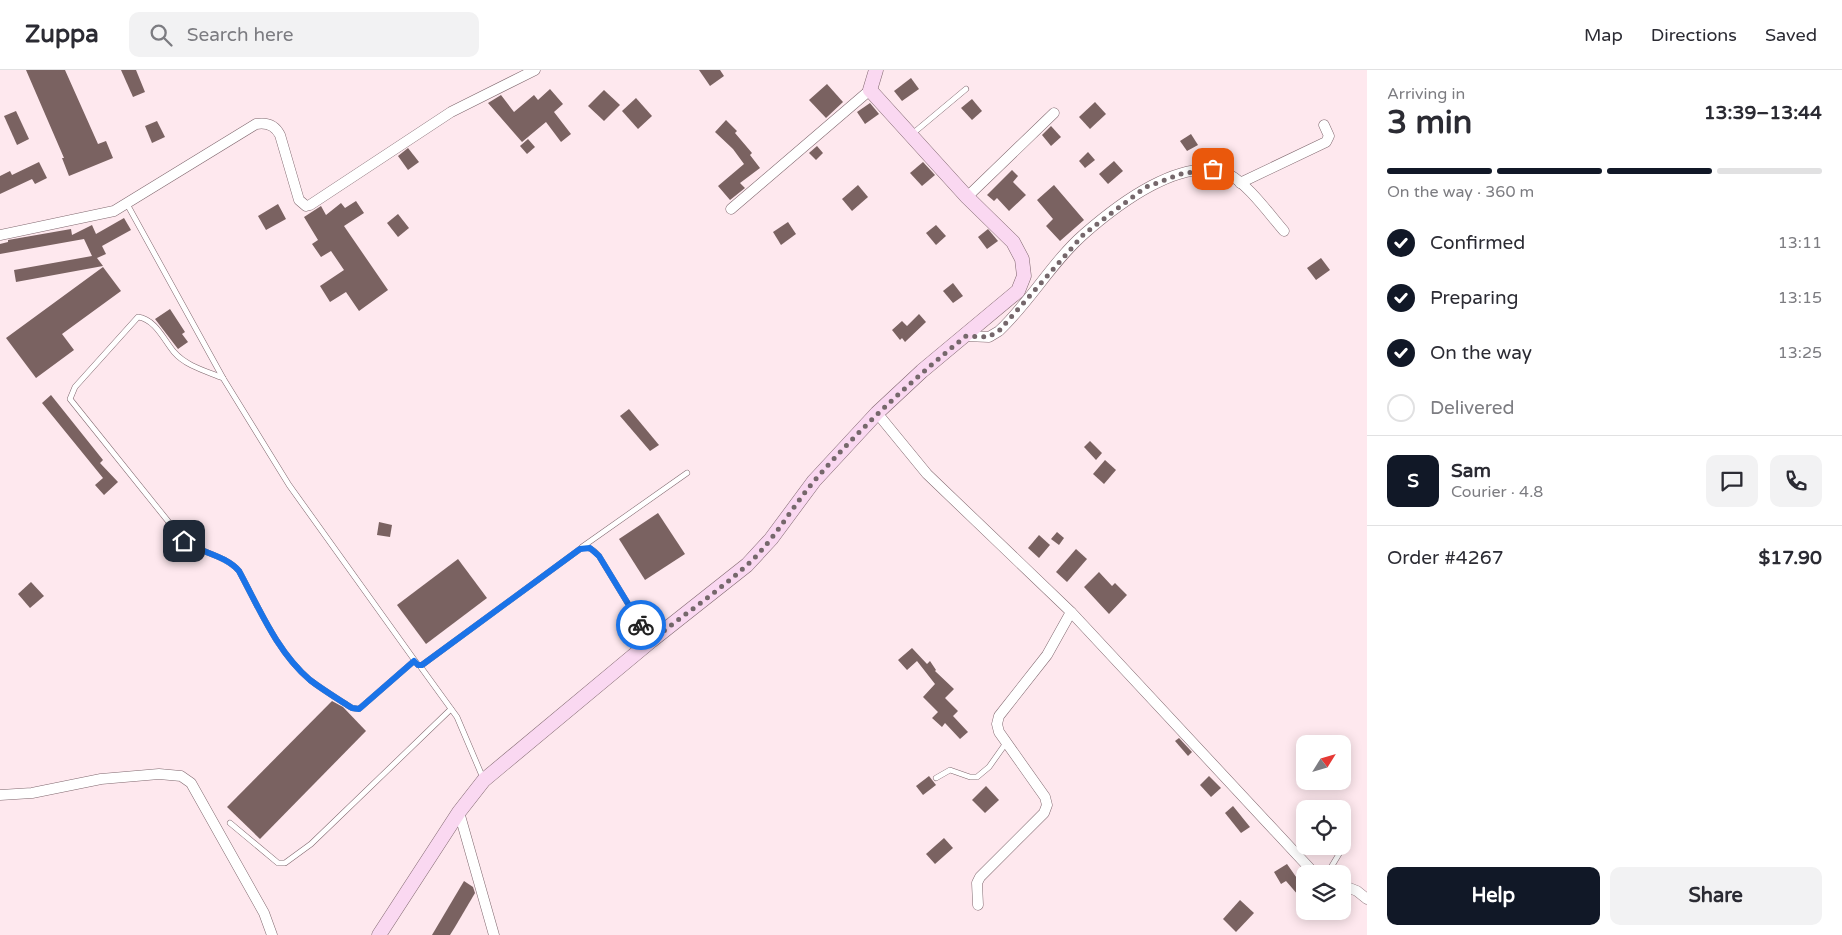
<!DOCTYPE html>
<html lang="en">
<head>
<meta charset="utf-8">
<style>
  body { margin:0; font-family:"Varela Round",sans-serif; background:#f2f2f3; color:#2b2b33; height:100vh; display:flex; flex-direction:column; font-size:19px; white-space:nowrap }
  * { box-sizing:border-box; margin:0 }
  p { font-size:16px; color:#7c7c81 }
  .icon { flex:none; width:28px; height:28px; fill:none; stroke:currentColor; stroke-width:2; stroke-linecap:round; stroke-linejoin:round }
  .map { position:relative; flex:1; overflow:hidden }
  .drawer { display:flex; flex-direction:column; background:#fff; width:475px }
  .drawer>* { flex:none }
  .needle { width:32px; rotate:53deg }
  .tools { position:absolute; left:1296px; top:665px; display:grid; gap:10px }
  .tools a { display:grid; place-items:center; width:55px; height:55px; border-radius:10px; background:#fff; box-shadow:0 2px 12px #0003; font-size:25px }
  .pin { position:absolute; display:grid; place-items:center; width:42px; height:42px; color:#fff; margin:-21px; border-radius:10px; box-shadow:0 2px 8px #0006 }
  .courier { position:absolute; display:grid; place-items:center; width:50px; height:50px; margin:-25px; border:4px solid #1a73e8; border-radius:50%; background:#fff; color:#222; box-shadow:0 1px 6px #0007 }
  .overview em { font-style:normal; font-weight:700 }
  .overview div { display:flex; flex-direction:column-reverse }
  .overview { display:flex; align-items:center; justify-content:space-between; height:85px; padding:0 20px }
  h1 { font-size:32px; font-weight:700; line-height:38px }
  .bar { display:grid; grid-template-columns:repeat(4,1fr); gap:8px 5px; align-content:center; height:60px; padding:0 20px }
  .bar i { height:6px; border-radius:4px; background:#e1e1e2 }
  .bar .on { background:#111827 }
  .bar p { grid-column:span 4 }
  .line { display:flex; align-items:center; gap:12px; padding:0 20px; border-top:1px solid #e1e1e2 }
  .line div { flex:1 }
  .round { display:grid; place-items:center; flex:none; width:52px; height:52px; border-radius:10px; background:#f2f2f3 }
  ol { padding:0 20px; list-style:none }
  li { display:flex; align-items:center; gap:15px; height:55px }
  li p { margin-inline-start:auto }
  li .icon { padding:5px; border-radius:50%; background:#111827; color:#fff; stroke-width:4 }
  li:last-child { color:#7c7c81 }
  li i { width:28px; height:28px; border:2px solid #e1e1e2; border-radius:50% }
  .primary-button { display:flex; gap:10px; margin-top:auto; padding:10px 20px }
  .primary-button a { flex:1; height:58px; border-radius:10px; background:#111827; color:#fff; font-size:20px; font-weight:700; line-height:58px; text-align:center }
  .primary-button a+a { background:#f2f2f3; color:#2b2b33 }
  header { display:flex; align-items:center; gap:30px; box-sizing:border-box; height:70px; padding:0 25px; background:#fff; border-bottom:1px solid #e1e1e2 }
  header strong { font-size:24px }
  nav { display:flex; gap:28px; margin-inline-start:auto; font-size:18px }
  .search { width:350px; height:45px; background:#f2f2f3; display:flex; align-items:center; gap:12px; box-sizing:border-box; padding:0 18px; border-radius:10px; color:#7c7c81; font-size:19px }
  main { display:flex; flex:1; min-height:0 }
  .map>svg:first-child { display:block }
  .building { fill:#7a6261 }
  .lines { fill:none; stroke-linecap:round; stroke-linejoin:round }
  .lane-casing { stroke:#80686f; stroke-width:6 }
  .street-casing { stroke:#80686f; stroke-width:11 }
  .secondary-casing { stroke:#80686f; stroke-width:15 }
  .lane { stroke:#fff; stroke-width:5 }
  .street { stroke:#fff; stroke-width:10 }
  .secondary { stroke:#fad8f1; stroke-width:14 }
  .done { stroke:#75676b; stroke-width:5; stroke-dasharray:0 9 }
  .route { stroke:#1a73e8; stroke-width:6 }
</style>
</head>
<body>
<header>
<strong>Zuppa</strong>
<div class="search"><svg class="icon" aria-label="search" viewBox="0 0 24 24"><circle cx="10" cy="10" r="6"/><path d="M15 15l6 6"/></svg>Search here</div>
<nav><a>Map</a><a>Directions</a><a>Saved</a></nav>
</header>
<main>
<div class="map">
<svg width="1367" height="865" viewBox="0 0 1367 865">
  <rect width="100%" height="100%" fill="#fee8ee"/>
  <!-- building -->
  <g class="building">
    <polygon points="26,0 65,0 98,74 106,71 113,88 69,106 62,88 64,88"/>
    <polygon points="121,0 136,0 145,22 133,27"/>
    <polygon points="699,0 720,0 724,6 710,16"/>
    <polygon points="911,8 919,19 902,31 894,21"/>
    <polygon points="827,14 843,32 826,48 809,30"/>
    <polygon points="550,19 563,34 554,42 571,64 561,72 546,52 522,72 488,33 501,25 514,42 534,25 538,30"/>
    <polygon points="604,20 620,35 604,51 588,36"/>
    <polygon points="636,28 652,46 638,59 622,41"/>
    <polygon points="972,29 982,41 972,50 961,38"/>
    <polygon points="1095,32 1106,44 1090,59 1079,47"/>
    <polygon points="870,33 879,44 865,54 857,42"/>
    <polygon points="16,41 29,69 17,75 4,46"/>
    <polygon points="726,50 737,61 735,63 752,83 750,85 760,98 740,113 745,118 730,130 718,116 744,94 733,79 715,62"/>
    <polygon points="157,51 165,67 152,73 145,56"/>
    <polygon points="1051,56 1061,67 1051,76 1042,65"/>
    <polygon points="1191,64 1198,75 1187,81 1180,71"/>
    <polygon points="528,69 535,77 527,84 520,76"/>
    <polygon points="817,76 823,83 816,90 809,83"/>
    <polygon points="408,78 419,92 408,100 398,86"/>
    <polygon points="1088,82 1095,90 1085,98 1079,91"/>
    <polygon points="1114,91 1123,101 1108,114 1099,104"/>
    <polygon points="39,92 47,108 35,114 32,109 0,124 0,106 10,101 12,105"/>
    <polygon points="923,92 935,105 922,116 910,103"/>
    <polygon points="1012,100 1018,106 1013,112 1026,125 1009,141 997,128 994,131 987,125"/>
    <polygon points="858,115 868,127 852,141 842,129"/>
    <polygon points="1054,115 1084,150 1060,171 1046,156 1053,149 1037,130"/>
    <polygon points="356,131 364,143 344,156 388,220 359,241 346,222 330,232 320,216 344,200 331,181 321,187 312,174 318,170 304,147 321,136 326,145 341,133 345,138"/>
    <polygon points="278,134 286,149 266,160 258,146"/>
    <polygon points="398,144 409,158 398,167 387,153"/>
    <polygon points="124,148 131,160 102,176 106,184 97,188 103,196 16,212 14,200 92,186 84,169 0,184 0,174 8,172 8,170 71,159 72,165 92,155 96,164"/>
    <polygon points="788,152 796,164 781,175 773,162"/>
    <polygon points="936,155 946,166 936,175 926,163"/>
    <polygon points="988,159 998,171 987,179 978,167"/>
    <polygon points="1321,188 1330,200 1316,210 1307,198"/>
    <polygon points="103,197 121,221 62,264 74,280 36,308 6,268"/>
    <polygon points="953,213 963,226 953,233 943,221"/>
    <polygon points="170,239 185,262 182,264 188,272 178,279 155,249"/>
    <polygon points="919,244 926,252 905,272 902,268 900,270 892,260 902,251 907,256"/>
    <polygon points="51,325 103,390 100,393 118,412 104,425 95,415 103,408 42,333"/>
    <polygon points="629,339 659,375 650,381 620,346"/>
    <polygon points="1090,371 1102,383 1096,390 1084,377"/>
    <polygon points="1105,390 1116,400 1104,414 1093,404"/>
    <polygon points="658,443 685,484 645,510 619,469"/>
    <polygon points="379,452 392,455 390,467 377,465"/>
    <polygon points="1057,462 1064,468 1059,475 1051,469"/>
    <polygon points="1039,465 1050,475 1039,488 1028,478"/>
    <polygon points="1076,479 1087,489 1067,512 1056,502"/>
    <polygon points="458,489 487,528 426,574 397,535"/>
    <polygon points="1099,502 1112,516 1115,513 1127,525 1109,544 1084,517"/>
    <polygon points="31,512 44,526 30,538 18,524"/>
    <polygon points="912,578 927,594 930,591 936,600 935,601 954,619 945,628 958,641 953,646 968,662 960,669 945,653 942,657 932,648 938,642 923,627 935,614 917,591 907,600 898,590"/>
    <polygon points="332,631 343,637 366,661 260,769 227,737"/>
    <polygon points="1179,668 1192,682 1188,686 1175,671"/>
    <polygon points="929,706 936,715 923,725 916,716"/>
    <polygon points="1209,706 1221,718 1211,727 1200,715"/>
    <polygon points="986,716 999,730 985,743 972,730"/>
    <polygon points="1233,736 1250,757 1241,763 1225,743"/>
    <polygon points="944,768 953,778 935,794 926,784"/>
    <polygon points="1287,794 1301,814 1305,811 1305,833 1286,811 1281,814 1274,802"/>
    <polygon points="464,811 473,817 475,823 455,857 450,865 432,865"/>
    <polygon points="1240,830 1254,843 1236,862 1223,849"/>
  </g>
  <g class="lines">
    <!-- lane casing -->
    <g class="lane-casing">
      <g id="lane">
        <polyline points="911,65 966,19"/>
        <path d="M127,134L223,308L289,415L418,595H422L580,479C588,476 593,479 599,486L650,570"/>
        <path d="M223,308C206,301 186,296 174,282C164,270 155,249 138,247L75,317L70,329L184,471C201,483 225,485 239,501C259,538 277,582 310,610C323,620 338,629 352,638L359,639L414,591"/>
        <polyline points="582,477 687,403"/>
        <polyline points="420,596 457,647 483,708"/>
        <polyline points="936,708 950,700 970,707 977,707 989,697 1006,673"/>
        <polyline points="230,753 278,793 285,793 311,774 451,639"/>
        <polyline points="1327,804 1339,784"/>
      </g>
    </g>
    <!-- street casing -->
    <g class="street-casing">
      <g id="street">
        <polyline points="1240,113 1326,72 1329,66 1324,55"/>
        <polyline points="967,127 1054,43"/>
        <polyline points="731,139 870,20"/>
        <path d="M0,165L114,141L256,54C267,52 275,55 280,65L299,130L306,136L310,135L451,42L535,0"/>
        <path d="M966,266L989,267L999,261C1030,232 1052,192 1084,164C1117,135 1183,84 1228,104C1247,113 1270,145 1284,161"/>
        <polyline points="877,343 927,404 1071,542 1315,804"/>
        <polyline points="0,725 32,723 101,709 159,704 181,706 191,713 264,843 272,865"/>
        <polyline points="459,742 494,865"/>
        <polyline points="1342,815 1357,821 1367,829"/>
        <polyline points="978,835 977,813 980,807 1044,743 1047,735 1045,727 999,662 997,654 999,646 1047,585 1071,542"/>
      </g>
    </g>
    <!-- secondary casing -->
    <g class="secondary-casing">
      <polyline id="secondary" points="379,865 459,742 484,710 651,571 747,495 771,469 814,411 877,343 922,301 1018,221 1024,206 1022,189 1013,172 967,127 870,20 876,0"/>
    </g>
    <!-- lane -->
    <use href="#lane" class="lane"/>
    <!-- street -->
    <use href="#street" class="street"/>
    <!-- secondary -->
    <use href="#secondary" class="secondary"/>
  </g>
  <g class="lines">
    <!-- done -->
    <path class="done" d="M641,555L651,571C682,546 716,523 746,496C774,471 791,438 815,410C861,357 912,310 966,266L988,267L999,261L1084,164L1130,129L1146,117L1181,104L1213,99"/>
    <!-- route -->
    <path class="route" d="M184,471C201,483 225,485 239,501C259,538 277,582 310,610C323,620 338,629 352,638L359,639L414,591L418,595H422L580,479L590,478L599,486L641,555"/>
  </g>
</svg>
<div class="tools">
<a><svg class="needle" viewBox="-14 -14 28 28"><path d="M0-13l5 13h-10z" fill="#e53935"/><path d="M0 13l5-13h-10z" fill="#7c7c81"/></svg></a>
<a><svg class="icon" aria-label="locate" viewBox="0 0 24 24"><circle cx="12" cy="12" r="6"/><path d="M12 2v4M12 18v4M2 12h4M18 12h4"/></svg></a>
<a><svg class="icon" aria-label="layers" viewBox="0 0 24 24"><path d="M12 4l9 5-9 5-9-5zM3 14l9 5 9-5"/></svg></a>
</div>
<div class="pin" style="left:1213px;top:99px;background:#ea580c"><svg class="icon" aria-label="bag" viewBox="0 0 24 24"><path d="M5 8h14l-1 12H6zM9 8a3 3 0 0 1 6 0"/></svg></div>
<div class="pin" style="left:184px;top:471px;background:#1f2937"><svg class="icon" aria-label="home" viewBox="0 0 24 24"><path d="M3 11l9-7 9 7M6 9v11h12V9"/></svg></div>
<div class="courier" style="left:641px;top:555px"><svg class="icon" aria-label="bike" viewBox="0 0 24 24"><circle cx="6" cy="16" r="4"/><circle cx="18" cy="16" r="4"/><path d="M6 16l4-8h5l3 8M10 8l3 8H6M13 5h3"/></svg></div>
</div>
<section class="drawer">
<div class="overview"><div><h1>3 min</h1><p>Arriving in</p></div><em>13:39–13:44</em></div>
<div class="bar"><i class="on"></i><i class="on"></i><i class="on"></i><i></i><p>On the way · 360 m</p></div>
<ol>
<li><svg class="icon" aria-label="check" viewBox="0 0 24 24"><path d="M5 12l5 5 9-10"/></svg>Confirmed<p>13:11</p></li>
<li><svg class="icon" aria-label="check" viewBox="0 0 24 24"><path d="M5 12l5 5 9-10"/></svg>Preparing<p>13:15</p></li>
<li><svg class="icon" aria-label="check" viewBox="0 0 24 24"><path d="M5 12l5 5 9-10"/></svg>On the way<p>13:25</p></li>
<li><i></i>Delivered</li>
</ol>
<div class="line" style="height:90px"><b class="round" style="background:#111827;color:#fff">S</b><div><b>Sam</b><p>Courier · 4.8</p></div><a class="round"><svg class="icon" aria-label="chat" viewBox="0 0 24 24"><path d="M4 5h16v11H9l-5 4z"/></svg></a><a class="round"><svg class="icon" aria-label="phone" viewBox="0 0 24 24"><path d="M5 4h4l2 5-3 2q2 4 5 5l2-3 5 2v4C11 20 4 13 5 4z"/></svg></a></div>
<div class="line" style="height:65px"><div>Order #4267</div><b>$17.90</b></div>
<div class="primary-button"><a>Help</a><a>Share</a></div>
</section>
</main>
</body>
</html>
